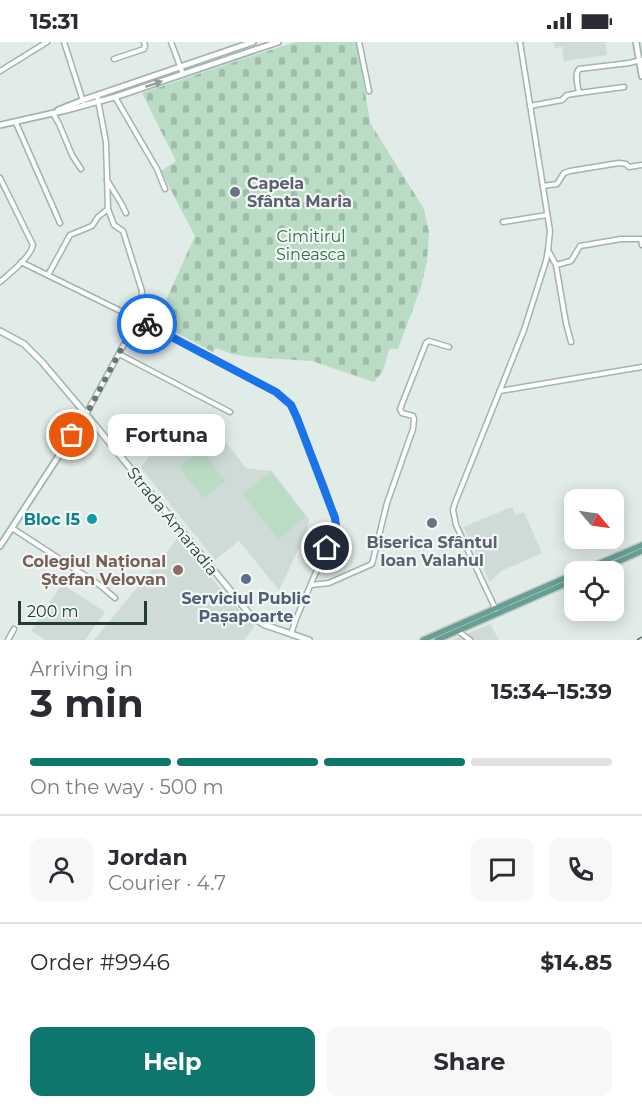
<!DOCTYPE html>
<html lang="en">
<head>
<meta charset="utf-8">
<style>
  body { margin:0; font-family:Montserrat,sans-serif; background:#f7f7f7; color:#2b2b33; height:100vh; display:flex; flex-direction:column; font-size:22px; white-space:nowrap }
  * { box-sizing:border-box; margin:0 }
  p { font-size:20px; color:#7c7c81 }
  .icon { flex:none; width:33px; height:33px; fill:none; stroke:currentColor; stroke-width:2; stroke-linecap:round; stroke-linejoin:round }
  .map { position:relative; height:598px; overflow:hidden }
  .side { display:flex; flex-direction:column; background:#fff; flex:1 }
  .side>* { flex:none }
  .needle { width:39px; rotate:119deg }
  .controls { position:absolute; left:564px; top:447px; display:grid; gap:12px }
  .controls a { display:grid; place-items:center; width:60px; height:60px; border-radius:12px; background:#fff; box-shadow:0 3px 15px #0003; font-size:30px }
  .scale { position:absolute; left:18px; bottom:15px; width:129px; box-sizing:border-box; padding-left:6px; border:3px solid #223b35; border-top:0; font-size:16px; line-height:21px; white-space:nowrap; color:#223b35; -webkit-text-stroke:4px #f1f7f4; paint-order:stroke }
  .pin { position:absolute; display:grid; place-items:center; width:51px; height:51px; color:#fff; margin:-26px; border:3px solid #fff; border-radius:50%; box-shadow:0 2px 6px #0007 }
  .courier { position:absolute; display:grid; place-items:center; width:60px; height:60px; margin:-30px; border:4px solid #1a73e8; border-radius:50%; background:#fff; color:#222; box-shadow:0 2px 8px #0007 }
  .bubble { position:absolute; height:42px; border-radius:12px; background:#fff; box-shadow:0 3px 15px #0003; font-size:20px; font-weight:700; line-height:42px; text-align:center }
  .head em { font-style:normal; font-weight:700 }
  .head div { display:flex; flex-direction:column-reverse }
  .head { display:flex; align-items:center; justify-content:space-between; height:102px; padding:0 30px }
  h1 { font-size:39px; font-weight:700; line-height:45px }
  .bar { display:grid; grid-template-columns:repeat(4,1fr); gap:9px 6px; align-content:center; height:72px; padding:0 30px }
  .bar i { height:8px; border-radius:4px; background:#e1e1e2 }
  .bar .on { background:#0f766e }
  .bar p { grid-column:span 4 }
  .line { display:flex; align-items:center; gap:15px; padding:0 30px; border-top:2px solid #e1e1e2 }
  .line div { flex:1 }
  .round { display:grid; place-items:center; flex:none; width:63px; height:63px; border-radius:12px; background:#f7f7f7 }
  .primary-button { display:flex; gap:12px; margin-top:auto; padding:12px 30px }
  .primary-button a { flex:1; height:69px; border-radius:12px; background:#0f766e; color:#fff; font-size:24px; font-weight:700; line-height:69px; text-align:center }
  .primary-button a+a { background:#f7f7f7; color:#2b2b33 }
  .status { display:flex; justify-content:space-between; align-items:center; height:42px; padding:0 30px; background:#fff; direction:ltr }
  .status svg { height:16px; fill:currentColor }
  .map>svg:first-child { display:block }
  .built { fill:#cfdbd6 }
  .grass { fill:#badbc4 }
  .cemetery { fill:url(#cemetery-stones) }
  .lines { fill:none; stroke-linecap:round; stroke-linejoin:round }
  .minor-casing { stroke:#a4b3ae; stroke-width:7 }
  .tertiary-casing { stroke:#a4b3ae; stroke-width:8 }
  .secondary-casing { stroke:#a0b6af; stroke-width:8 }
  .primary-casing { stroke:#c1c8c6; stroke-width:8 }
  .minor { stroke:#fff; stroke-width:4 }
  .tertiary { stroke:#fff; stroke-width:4.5 }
  .secondary { stroke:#fff; stroke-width:5 }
  .primary { stroke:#669f93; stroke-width:5 }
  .rail { stroke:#5c7670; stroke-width:1.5; stroke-dasharray:12 6; stroke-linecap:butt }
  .oneway { fill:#909d9a }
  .done { stroke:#657973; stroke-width:6; stroke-dasharray:0 10.8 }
  .route { stroke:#1a73e8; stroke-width:8 }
  .worship-dot { fill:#6b7280; stroke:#f1f7f4; stroke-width:2 }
  .culture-dot { fill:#0f9aa8; stroke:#f1f7f4; stroke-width:2 }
  .education-dot { fill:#8d6e63; stroke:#f1f7f4; stroke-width:2 }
  .service-dot { fill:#5c6f8a; stroke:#f1f7f4; stroke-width:2 }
  .labels { text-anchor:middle; stroke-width:4.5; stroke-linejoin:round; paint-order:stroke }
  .worship-label { font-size:16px; font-weight:bold; fill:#5b616d; stroke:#f1f7f4; text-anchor:start }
  .park-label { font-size:16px; fill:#2d704a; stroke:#f1f7f4 }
  .culture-label { font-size:16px; font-weight:bold; fill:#0d838f; stroke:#f1f7f4; text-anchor:end }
  .street-label { font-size:16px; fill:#223b35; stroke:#f1f7f4 }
  .education-label { font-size:16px; font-weight:bold; fill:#785e54; stroke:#f1f7f4; text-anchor:end }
  .service-label { font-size:16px; font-weight:bold; fill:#4e5e75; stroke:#f1f7f4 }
</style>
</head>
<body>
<div class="status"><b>15:31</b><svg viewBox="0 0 49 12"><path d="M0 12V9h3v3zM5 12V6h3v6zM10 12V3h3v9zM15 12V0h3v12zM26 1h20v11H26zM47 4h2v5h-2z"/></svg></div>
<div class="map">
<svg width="642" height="598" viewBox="0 0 642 598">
  <defs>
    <pattern id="cemetery-stones" width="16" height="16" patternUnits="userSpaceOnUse" patternTransform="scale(1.5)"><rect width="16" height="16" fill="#badbc4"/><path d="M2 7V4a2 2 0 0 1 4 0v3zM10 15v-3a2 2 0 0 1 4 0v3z" fill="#a0bda9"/></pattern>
  </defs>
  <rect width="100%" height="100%" fill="#e1ebe7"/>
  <!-- built -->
  <g class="built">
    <polygon points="554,0 605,0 607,13 564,19 562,5 555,6"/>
    <polygon points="187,383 207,395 223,397 246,426 272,429 309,477 307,489 279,548 239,499 215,518 141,426 155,405 159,394 174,384"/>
    <polygon points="512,465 516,473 524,470 542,511 501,529 490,540 463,485"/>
    <polygon points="178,496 239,568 255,583 244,598 94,598"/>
    <polygon points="62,542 105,570 85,598 45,598 31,589"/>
    <polygon points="490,582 499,598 452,598"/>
  </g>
  <!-- grass -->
  <g class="grass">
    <polygon points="201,408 225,439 203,456 179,425"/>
    <polygon points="271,430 306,475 278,497 243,452"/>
  </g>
  <!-- cemetery -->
  <polygon class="cemetery" points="296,0 357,0 370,81 424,167 429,190 427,219 421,245 398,307 389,307 383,329 374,340 312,319 249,315 232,312 216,306 213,310 156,280 195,194 161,129 176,119 142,51 252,14"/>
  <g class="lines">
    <!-- minor casing -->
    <g class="minor-casing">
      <g id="minor">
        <polyline points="64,0 83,59"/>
        <polyline points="171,0 183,32"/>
        <polyline points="359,0 369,49"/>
        <polyline points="114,17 144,7 145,4 144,0"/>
        <polyline points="0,29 47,0"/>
        <path d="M579,51C578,44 574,33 579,27L629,21L642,18"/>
        <polyline points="115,55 157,127 165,147"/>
        <polyline points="530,64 562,58 567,53 579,51 624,45"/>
        <polyline points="53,71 59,82 72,113 81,127"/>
        <polyline points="16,81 60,181"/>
        <path d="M0,136L33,203C30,216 10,231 0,240"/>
        <polyline points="107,138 121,161 126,171"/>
        <polyline points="543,144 557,142 564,131 570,129 619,121 626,122 629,125 642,123"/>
        <polyline points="503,180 547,173"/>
        <polyline points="548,208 556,223 566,281 571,300"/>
        <polyline points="21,220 137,277 276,350 291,363 297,376 324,444 335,476 336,483 296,577 291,592"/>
        <polyline points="556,223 571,219 580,204 621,197 641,197 642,203"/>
        <polyline points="48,233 70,193 92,184 98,175 108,167"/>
        <polyline points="119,312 230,370"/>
        <polyline points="500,349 642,325"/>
        <polyline points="86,372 135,282 139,273 141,261 142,249 123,189 114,183 108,167 106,100 97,53"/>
        <polyline points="12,486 101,544 115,556"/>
        <polyline points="311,543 329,541 372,522 387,461 413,387 414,377 413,374 402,371 400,367 426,301 429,299 449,305"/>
        <polyline points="496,568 456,483 453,468 455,461 524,288 546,219 548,208 550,189 520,0"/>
        <polyline points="458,589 470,598"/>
        <polyline points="8,598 14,587"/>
      </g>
    </g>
    <!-- tertiary casing -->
    <g class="tertiary-casing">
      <g id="tertiary">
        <polyline points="636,0 642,34"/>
        <polyline points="58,68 83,58 253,0"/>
        <polyline points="0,83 67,68 115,55 278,0"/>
        <polyline points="0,504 86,372"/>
      </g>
    </g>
    <!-- secondary casing -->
    <g class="secondary-casing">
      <polyline id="secondary" points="0,289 24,302 42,320 86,372 252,575 265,583 309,598"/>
    </g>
    <!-- primary casing -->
    <g class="primary-casing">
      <g id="primary">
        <polyline points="579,530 642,503"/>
        <polyline points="595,530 642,509"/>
        <polyline points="423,598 574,532"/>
        <polyline points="437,598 574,538"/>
      </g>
    </g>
    <!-- minor -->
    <use href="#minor" class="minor"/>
    <!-- tertiary -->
    <use href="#tertiary" class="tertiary"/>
    <!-- secondary -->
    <use href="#secondary" class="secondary"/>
    <!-- primary -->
    <use href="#primary" class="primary"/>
    <!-- rail -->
    <polyline class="rail" points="637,598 642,595"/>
  </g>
  <!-- one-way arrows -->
  <defs><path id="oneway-solid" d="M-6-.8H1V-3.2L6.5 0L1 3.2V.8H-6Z" transform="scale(1.5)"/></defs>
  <use class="oneway" href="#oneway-solid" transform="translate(154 42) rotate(-19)"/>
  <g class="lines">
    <!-- done -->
    <polyline class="done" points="72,393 90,366 137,277 147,282"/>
    <!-- route -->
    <polyline class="route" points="147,282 276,350 291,363 297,376 335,476 336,483 327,506"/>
  </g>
  <!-- markers -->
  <g class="worship-dot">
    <circle cx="235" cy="150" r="6"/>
    <circle cx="432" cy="481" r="6"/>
  </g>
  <circle class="culture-dot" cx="92" cy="477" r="6"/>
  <circle class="education-dot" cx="178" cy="528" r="6"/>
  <circle class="service-dot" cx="246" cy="537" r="6"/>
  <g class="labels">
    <!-- worship labels -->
    <g class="worship-label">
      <text x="247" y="147">Capela<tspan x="247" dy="18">Sfânta Maria</tspan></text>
      <text x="432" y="506" text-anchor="middle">Biserica Sfântul<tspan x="432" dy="18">Ioan Valahul</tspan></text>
    </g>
    <!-- park labels -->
    <g class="park-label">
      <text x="311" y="200">Cimitirul<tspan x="311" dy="18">Sineasca</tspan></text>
    </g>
    <!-- culture labels -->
    <g class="culture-label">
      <text x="80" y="483">Bloc I5</text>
    </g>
    <!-- street labels -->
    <g class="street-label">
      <text transform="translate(173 479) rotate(51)" y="6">Strada Amaradia</text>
    </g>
    <!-- education labels -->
    <g class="education-label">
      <text x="166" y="525">Colegiul Național<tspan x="166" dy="18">Ștefan Velovan</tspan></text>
    </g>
    <!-- service labels -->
    <g class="service-label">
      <text x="246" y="562">Serviciul Public<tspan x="246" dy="18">Pașapoarte</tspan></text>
    </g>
  </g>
</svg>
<div class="controls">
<a><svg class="needle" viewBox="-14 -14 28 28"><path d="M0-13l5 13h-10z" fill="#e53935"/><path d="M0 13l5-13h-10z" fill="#7c7c81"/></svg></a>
<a><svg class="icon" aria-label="locate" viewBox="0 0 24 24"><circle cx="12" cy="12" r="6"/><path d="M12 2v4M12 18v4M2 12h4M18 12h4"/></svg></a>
</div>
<div class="scale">200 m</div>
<div class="pin" style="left:72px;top:393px;background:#ea580c"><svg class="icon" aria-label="bag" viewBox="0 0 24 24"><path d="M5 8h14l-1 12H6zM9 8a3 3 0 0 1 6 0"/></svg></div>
<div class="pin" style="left:327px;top:506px;background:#1f2937"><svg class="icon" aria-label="home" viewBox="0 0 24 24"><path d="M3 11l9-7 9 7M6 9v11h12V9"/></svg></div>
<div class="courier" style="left:147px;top:282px"><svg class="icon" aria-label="bike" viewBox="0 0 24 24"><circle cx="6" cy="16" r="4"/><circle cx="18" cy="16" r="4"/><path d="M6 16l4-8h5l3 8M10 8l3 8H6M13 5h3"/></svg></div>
<div class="bubble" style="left:108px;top:372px;width:117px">Fortuna</div>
</div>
<section class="side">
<div class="head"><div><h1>3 min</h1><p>Arriving in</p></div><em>15:34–15:39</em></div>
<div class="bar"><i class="on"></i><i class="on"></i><i class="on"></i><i></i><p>On the way · 500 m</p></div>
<div class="line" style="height:108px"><a class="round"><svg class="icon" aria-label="person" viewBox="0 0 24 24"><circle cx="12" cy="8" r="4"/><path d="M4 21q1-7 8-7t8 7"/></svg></a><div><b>Jordan</b><p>Courier · 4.7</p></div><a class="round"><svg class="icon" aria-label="chat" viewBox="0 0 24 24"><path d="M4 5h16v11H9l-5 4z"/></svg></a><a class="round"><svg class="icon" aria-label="phone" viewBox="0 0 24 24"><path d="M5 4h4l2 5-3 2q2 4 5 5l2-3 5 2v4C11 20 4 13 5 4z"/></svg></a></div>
<div class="line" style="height:78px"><div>Order #9946</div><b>$14.85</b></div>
<div class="primary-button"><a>Help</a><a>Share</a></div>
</section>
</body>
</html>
